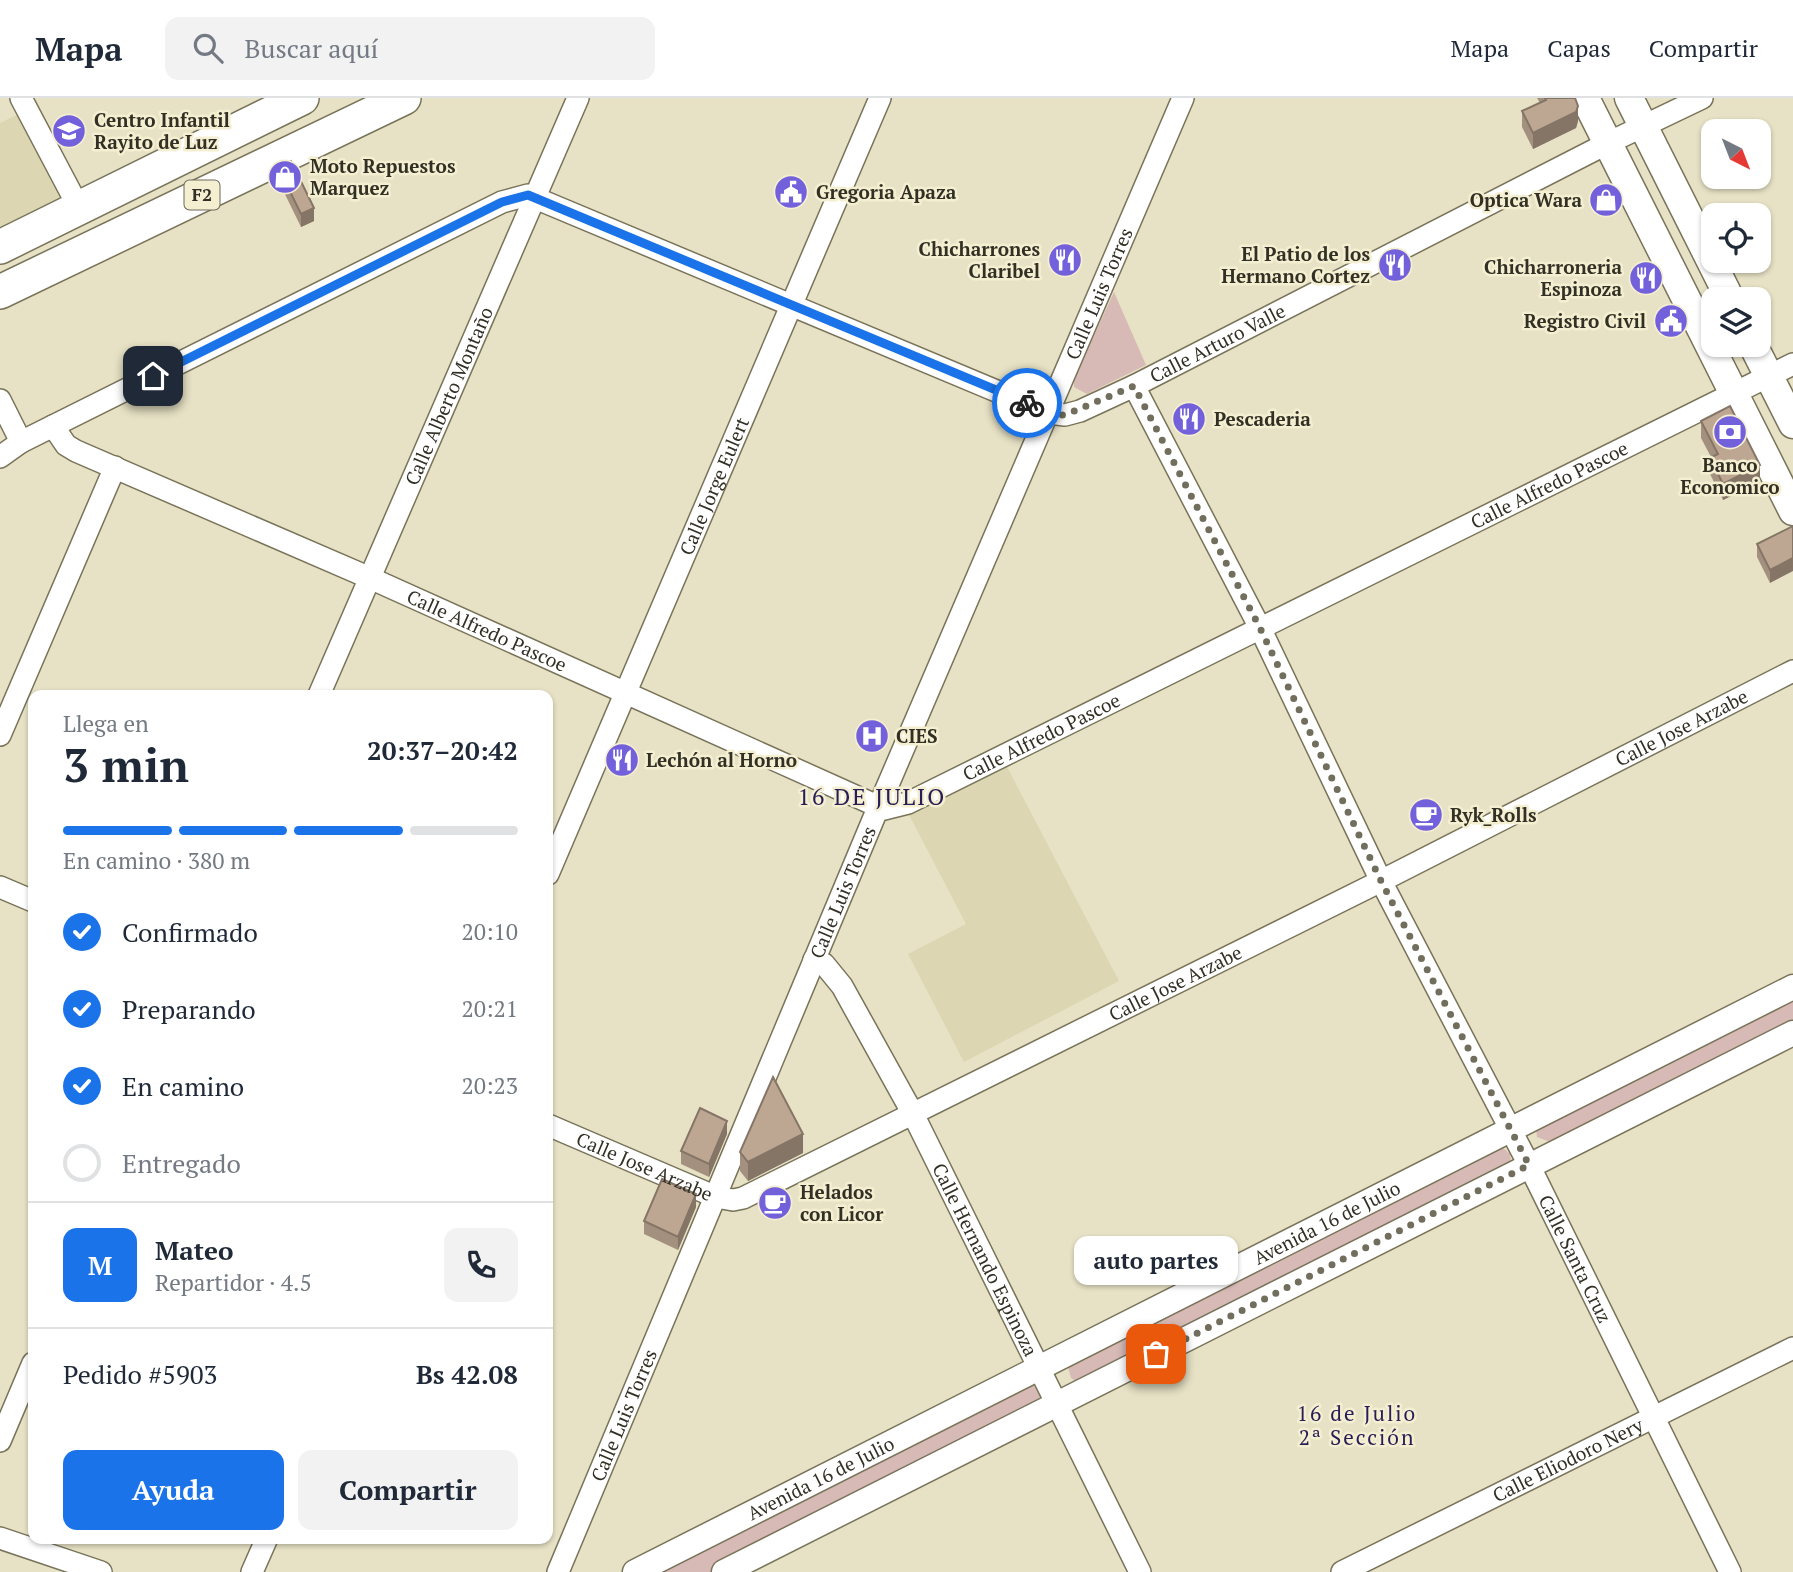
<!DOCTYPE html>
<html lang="es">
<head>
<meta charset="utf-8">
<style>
  body { margin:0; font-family:"PT Serif",serif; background:#f2f2f3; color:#1f2937; height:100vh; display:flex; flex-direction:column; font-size:26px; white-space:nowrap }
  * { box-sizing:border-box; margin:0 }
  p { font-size:23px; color:#747a83 }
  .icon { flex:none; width:38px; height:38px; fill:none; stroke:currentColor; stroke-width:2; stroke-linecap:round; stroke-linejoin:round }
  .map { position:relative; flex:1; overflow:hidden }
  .side { position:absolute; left:28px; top:592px; width:525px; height:854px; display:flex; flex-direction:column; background:#fff; border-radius:14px; box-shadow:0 2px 5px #0004 }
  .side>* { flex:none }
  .needle { width:46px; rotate:138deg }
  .controls { position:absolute; left:1701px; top:21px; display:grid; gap:14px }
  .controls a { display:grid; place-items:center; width:70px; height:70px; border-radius:14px; background:#fff; box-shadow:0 2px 5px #0004; font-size:35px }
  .pin { position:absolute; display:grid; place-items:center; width:60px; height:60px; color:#fff; margin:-30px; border-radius:14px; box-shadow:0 4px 10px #0006 }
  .courier { position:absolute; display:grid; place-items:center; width:70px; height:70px; margin:-35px; border:5px solid #1a73e8; border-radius:50%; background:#fff; color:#222; box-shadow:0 2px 9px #0007 }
  .bubble { position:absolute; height:49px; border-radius:14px; background:#fff; box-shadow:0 2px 5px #0004; font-size:23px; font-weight:700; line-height:49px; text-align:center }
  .overview em { font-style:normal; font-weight:700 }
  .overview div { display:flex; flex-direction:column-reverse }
  .overview { display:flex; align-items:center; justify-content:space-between; height:119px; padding:0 35px }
  h1 { font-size:46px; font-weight:700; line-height:52px }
  .bar { display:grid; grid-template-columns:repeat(4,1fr); gap:10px 7px; align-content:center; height:84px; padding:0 35px }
  .bar i { height:9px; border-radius:5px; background:#e0e1e3 }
  .bar .current { background:#1a73e8 }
  .bar p { grid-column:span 4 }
  .line { display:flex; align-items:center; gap:18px; padding:0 35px; border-top:2px solid #e0e1e3 }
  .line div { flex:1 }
  .round { display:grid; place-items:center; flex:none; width:74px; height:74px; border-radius:14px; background:#f2f2f3 }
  ol { padding:0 35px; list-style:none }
  li { display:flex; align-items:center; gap:21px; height:77px }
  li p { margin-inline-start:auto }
  li .icon { padding:7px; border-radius:50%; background:#1a73e8; color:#fff; stroke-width:4 }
  li:last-child { color:#747a83 }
  li i { width:38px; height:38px; border:4px solid #e0e1e3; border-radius:50% }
  .action { display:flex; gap:14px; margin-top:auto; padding:14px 35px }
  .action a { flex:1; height:80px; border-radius:14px; background:#1a73e8; color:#fff; font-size:28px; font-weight:700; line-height:80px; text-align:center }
  .action a+a { background:#f2f2f3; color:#1f2937 }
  header { display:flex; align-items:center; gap:42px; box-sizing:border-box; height:98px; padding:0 35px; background:#fff; border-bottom:2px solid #e0e1e3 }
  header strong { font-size:33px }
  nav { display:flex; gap:38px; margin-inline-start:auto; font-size:24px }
  .search { width:490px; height:63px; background:#f2f2f3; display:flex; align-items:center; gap:18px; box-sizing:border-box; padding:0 24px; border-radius:14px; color:#747a83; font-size:26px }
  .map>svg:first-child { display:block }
  .built { fill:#ddd6b2 }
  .green { fill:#d7bab5 }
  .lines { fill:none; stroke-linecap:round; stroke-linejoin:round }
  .minor-casing { stroke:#787359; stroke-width:24 }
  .tertiary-casing { stroke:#787359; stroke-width:27 }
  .secondary-casing { stroke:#787359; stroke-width:31 }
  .trunk-casing { stroke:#787359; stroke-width:36 }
  .minor { stroke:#fff; stroke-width:21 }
  .tertiary { stroke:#fff; stroke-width:24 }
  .secondary { stroke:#fff; stroke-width:28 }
  .trunk { stroke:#fff; stroke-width:33 }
  .wall { fill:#a3907e }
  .shaded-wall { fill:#857566 }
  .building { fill:#bea792; stroke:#857566; stroke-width:2 }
  .done { stroke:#716e5d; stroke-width:7; stroke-dasharray:0 12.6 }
  .route { stroke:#1a73e8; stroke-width:9 }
  .labels { text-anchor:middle; stroke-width:5; stroke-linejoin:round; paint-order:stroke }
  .shield { fill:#f5efd2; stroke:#6c6959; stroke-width:2 }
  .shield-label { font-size:18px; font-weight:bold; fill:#323025 }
  .poi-label { font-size:19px; font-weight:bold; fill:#323025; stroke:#f5efd2; text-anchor:start }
  .street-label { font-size:19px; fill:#323025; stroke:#f5efd2 }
  .neighbourhood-label { font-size:21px; letter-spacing:2px; fill:#281d57; stroke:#f5efd2 }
  .quarter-label { font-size:23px; letter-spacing:2px; fill:#281d57; stroke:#f5efd2 }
</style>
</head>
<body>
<header>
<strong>Mapa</strong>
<div class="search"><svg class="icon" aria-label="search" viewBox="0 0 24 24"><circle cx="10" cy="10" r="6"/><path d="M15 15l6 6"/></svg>Buscar aquí</div>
<nav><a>Mapa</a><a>Capas</a><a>Compartir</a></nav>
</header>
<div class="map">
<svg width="1793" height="1474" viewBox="0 0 1793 1474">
  <rect width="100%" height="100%" fill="#e7e2c5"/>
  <!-- built -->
  <g class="built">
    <polygon points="25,13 67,98 0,131 0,25"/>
    <polygon points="1004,663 1119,883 964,964 908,856 966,826 907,713"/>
  </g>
  <!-- green -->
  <g class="green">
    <polygon points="1114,194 1146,267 1087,296 1074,289 1074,281"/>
    <polygon points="1793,902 1793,923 1550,1044 1537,1039 1536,1031"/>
    <polygon points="1500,1047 1510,1056 1511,1064 1076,1284 1071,1280 1068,1269"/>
    <polygon points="1027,1286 1036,1288 1043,1295 1037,1310 712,1474 647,1474"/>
  </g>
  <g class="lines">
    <!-- minor casing -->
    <g class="minor-casing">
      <g id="minor">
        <polyline points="21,0 79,110"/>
        <path id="s1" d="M1134,288L1260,530L1381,783L1529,1067L1730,1474"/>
        <polyline points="0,302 21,344"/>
        <path id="s2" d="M53,328L66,347L76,353L370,480L884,711L908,705L1793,266"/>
        <path id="s3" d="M0,359L21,344L502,104L528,97L1049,315L1065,317L1080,313L1134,288L1608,45L1702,0"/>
        <path id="s4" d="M319,597L578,0"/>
        <polyline points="0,637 115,369"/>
        <path id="s5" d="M548,776L880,0"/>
        <polyline points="0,789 33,803"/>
        <path id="s6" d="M814,862L824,866L842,888L913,1016L1140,1474"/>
        <path id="s7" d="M548,1027L716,1099L733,1102L743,1100L1381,783L1793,573"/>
        <polyline points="0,1343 33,1265"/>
        <polyline points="0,1440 101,1474"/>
        <polyline points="252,1474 267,1440"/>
        <path id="s8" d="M558,1474L878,710L1183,0"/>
        <path id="s9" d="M1342,1474L1793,1250"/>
      </g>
    </g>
    <!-- tertiary casing -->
    <g class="tertiary-casing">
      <g id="tertiary">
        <path id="s10" d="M635,1474L1793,889"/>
        <polyline points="724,1474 1793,935"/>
      </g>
    </g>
    <!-- secondary casing -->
    <g class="secondary-casing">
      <g id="secondary">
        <polyline points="1585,0 1793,413"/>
        <polyline points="1629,0 1730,201"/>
        <polyline points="1753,247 1793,326"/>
      </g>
    </g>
    <!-- trunk casing -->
    <g class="trunk-casing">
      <g id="trunk">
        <polyline points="0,149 302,0"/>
        <polyline points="0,194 404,0"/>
      </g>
    </g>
    <!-- minor -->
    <use href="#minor" class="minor"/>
    <!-- tertiary -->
    <use href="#tertiary" class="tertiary"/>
    <!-- secondary -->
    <use href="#secondary" class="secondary"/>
    <!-- trunk -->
    <use href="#trunk" class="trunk"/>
  </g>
  <!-- wall -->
  <g class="wall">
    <polygon points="1537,0 1575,0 1578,23 1576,30 1533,51 1522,29 1522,13 1540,5"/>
    <polygon points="278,69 314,123 301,129 278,82"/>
    <polygon points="1701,323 1760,384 1723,402 1710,376 1711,359 1701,340"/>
    <polygon points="1793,428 1770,485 1757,459 1757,446"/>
    <polygon points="727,1036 709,1079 681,1066 681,1053"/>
    <polygon points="740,1054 803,1055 748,1083 740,1073"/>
    <polygon points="696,1109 678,1152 644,1136 644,1123"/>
  </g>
  <!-- shaded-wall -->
  <g class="shaded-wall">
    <polygon points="1578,8 1578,23 1576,30 1533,51 1533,35"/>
    <polygon points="314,110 314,123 301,129 301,116"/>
    <polygon points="1760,367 1760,384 1723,402 1723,386"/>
    <polygon points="1793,460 1793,473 1770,485 1770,472"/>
    <polygon points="727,1023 727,1036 709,1079 709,1066"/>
    <polygon points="803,1036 803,1055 748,1083 748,1064"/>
    <polygon points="696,1096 696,1109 678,1152 678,1139"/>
  </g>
  <!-- building -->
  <g class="building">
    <polygon points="1545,0 1575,0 1578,8 1576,14 1533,35 1522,13 1546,2"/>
    <polygon points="291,63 314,110 301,116 278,69"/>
    <polygon points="1730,308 1760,367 1723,386 1710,360 1718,356 1701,323"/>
    <polygon points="1793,428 1793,460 1770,472 1757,446"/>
    <polygon points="773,979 803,1036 748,1064 740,1054"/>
    <polygon points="700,1010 727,1023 709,1066 681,1053"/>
    <polygon points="662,1081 696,1096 678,1139 644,1123"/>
  </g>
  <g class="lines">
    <!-- done -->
    <polyline class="done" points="1027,305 1056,317 1065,317 1134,288 1260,530 1381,783 1529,1067 1156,1256"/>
    <!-- route -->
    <polyline class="route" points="153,278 502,104 528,97 1027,305"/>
  </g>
  <!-- icons -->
  <defs>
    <g id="school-disc" transform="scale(1.75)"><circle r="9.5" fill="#7360db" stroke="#f5efd2"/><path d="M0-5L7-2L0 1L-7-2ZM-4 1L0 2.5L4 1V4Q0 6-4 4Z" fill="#fff"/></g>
    <g id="shop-disc" transform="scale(1.75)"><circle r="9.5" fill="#7360db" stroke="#f5efd2"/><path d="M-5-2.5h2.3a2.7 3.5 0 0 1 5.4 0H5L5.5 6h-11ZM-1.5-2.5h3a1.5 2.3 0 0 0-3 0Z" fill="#fff"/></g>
    <g id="civic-disc" transform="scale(1.75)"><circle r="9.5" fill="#7360db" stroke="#f5efd2"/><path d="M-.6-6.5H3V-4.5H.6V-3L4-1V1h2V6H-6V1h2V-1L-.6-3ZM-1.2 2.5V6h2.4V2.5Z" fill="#fff"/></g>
    <g id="restaurant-disc" transform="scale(1.75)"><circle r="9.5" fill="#7360db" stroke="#f5efd2"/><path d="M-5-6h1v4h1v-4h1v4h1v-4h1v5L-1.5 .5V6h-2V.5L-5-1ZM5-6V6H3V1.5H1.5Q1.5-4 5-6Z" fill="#fff"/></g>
    <g id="bank-disc" transform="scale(1.75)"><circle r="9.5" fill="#7360db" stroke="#f5efd2"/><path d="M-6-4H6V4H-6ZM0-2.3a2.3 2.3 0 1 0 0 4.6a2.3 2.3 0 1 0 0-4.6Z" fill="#fff"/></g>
    <g id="hospital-disc" transform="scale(1.75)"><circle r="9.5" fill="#7360db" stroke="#f5efd2"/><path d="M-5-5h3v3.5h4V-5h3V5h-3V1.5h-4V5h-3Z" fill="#fff"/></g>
    <g id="cafe-disc" transform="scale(1.75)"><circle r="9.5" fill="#7360db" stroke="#f5efd2"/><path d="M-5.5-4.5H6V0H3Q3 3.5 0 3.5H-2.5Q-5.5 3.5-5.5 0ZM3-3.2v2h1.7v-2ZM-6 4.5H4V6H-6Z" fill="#fff"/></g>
  </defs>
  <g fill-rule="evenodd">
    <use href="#school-disc" x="69" y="33"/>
    <use href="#shop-disc" x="285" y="79"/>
    <use href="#civic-disc" x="791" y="94"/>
    <use href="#shop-disc" x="1606" y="102"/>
    <use href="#restaurant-disc" x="1065" y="162"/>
    <use href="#restaurant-disc" x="1395" y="167"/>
    <use href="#restaurant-disc" x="1646" y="180"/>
    <use href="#civic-disc" x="1671" y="223"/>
    <use href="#restaurant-disc" x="1189" y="321"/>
    <use href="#bank-disc" x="1730" y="334"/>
    <use href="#hospital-disc" x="872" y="638"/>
    <use href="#restaurant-disc" x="622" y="662"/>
    <use href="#cafe-disc" x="1426" y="717"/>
    <use href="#cafe-disc" x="775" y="1105"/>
  </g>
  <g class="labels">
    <!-- shield labels -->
    <rect class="shield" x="184.5" y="82.5" width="35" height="29" rx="5"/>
    <g class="shield-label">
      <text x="202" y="103">F2</text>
    </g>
    <!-- poi labels -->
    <g class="poi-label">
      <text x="94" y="29">Centro Infantil<tspan x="94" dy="22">Rayito de Luz</tspan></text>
      <text x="310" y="75">Moto Repuestos<tspan x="310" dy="22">Marquez</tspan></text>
      <text x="816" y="101">Gregoria Apaza</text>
      <text x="1582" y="109" text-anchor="end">Optica Wara</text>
      <text x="1040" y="158" text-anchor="end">Chicharrones<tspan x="1040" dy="22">Claribel</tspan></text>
      <text x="1370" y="163" text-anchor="end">El Patio de los<tspan x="1370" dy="22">Hermano Cortez</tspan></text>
      <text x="1622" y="176" text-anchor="end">Chicharroneria<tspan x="1622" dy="22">Espinoza</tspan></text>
      <text x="1646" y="230" text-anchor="end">Registro Civil</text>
      <text x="1214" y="328">Pescaderia</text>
      <text x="1730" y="374" text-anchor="middle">Banco<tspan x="1730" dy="22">Economico</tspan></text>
      <text x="896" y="645">CIES</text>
      <text x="646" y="669">Lechón al Horno</text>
      <text x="1450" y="724">Ryk_Rolls</text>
      <text x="800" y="1101">Helados<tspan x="800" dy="22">con Licor</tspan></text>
    </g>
    <!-- street labels -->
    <g class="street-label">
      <text dy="7" stroke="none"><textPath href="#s8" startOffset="1388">Calle Luis Torres</textPath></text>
      <text dy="7" stroke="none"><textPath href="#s3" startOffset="1340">Calle Arturo Valle</textPath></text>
      <text dy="7" stroke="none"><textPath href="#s4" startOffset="326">Calle Alberto Montaño</textPath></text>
      <text dy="7" stroke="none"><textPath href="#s5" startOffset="422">Calle Jorge Eulert</textPath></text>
      <text dy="7" stroke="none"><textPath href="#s2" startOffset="1659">Calle Alfredo Pascoe</textPath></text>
      <text dy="7" stroke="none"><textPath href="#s2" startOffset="483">Calle Alfredo Pascoe</textPath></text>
      <text dy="7" stroke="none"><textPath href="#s7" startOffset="1260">Calle Jose Arzabe</textPath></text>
      <text dy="7" stroke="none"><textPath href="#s2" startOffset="1092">Calle Alfredo Pascoe</textPath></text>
      <text dy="7" stroke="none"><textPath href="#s8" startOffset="737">Calle Luis Torres</textPath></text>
      <text dy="7" stroke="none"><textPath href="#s7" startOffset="693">Calle Jose Arzabe</textPath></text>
      <text dy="7" stroke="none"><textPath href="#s7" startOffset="105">Calle Jose Arzabe</textPath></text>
      <text dy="7" stroke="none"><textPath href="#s10" startOffset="775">Avenida 16 de Julio</textPath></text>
      <text dy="7" stroke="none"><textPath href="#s1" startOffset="978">Calle Santa Cruz</textPath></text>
      <text dy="7" stroke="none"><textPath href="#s6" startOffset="348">Calle Hernando Espinoza</textPath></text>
      <text dy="7" stroke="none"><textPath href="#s8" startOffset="170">Calle Luis Torres</textPath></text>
      <text dy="7" stroke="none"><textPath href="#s9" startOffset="252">Calle Eliodoro Nery</textPath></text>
      <text dy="7" stroke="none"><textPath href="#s10" startOffset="208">Avenida 16 de Julio</textPath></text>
    </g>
    <!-- neighbourhood labels -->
    <g class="neighbourhood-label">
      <text x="1357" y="1323">16 de Julio<tspan x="1357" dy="24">2ª Sección</tspan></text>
    </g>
    <!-- quarter labels -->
    <g class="quarter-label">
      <text x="872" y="707">16 DE JULIO</text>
    </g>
  </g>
</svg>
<div class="controls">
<a><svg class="needle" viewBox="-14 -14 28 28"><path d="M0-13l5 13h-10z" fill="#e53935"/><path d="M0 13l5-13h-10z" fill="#747a83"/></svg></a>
<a><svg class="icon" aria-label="locate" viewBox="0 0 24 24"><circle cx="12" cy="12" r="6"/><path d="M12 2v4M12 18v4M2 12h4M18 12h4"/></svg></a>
<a><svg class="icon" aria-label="layers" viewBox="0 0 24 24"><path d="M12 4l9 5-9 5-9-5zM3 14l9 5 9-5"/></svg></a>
</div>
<div class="pin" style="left:1156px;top:1256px;background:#ea580c"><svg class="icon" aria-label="bag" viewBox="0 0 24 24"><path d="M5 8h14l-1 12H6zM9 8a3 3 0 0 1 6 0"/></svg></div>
<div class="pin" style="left:153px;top:278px;background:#1f2937"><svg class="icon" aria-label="home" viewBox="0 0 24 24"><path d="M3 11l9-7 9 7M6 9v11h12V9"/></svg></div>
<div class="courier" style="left:1027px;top:305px"><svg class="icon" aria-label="bike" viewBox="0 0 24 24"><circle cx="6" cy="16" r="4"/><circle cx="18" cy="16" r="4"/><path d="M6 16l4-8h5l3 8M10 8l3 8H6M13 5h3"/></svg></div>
<div class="bubble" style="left:1074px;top:1138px;width:164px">auto partes</div>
<section class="side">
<div class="overview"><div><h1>3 min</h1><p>Llega en</p></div><em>20:37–20:42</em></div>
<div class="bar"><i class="current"></i><i class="current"></i><i class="current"></i><i></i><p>En camino · 380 m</p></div>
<ol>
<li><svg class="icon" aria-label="check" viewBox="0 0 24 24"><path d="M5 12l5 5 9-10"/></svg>Confirmado<p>20:10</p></li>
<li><svg class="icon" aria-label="check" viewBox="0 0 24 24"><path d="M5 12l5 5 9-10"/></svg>Preparando<p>20:21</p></li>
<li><svg class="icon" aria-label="check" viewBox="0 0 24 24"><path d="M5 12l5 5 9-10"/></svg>En camino<p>20:23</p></li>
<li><i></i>Entregado</li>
</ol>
<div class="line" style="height:126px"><b class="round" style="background:#1a73e8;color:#fff">M</b><div><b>Mateo</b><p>Repartidor · 4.5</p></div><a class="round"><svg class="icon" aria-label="phone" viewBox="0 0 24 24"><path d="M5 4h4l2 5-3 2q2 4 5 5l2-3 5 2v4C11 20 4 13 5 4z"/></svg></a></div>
<div class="line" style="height:91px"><div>Pedido #5903</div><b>Bs 42.08</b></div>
<div class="action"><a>Ayuda</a><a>Compartir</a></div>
</section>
</div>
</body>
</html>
